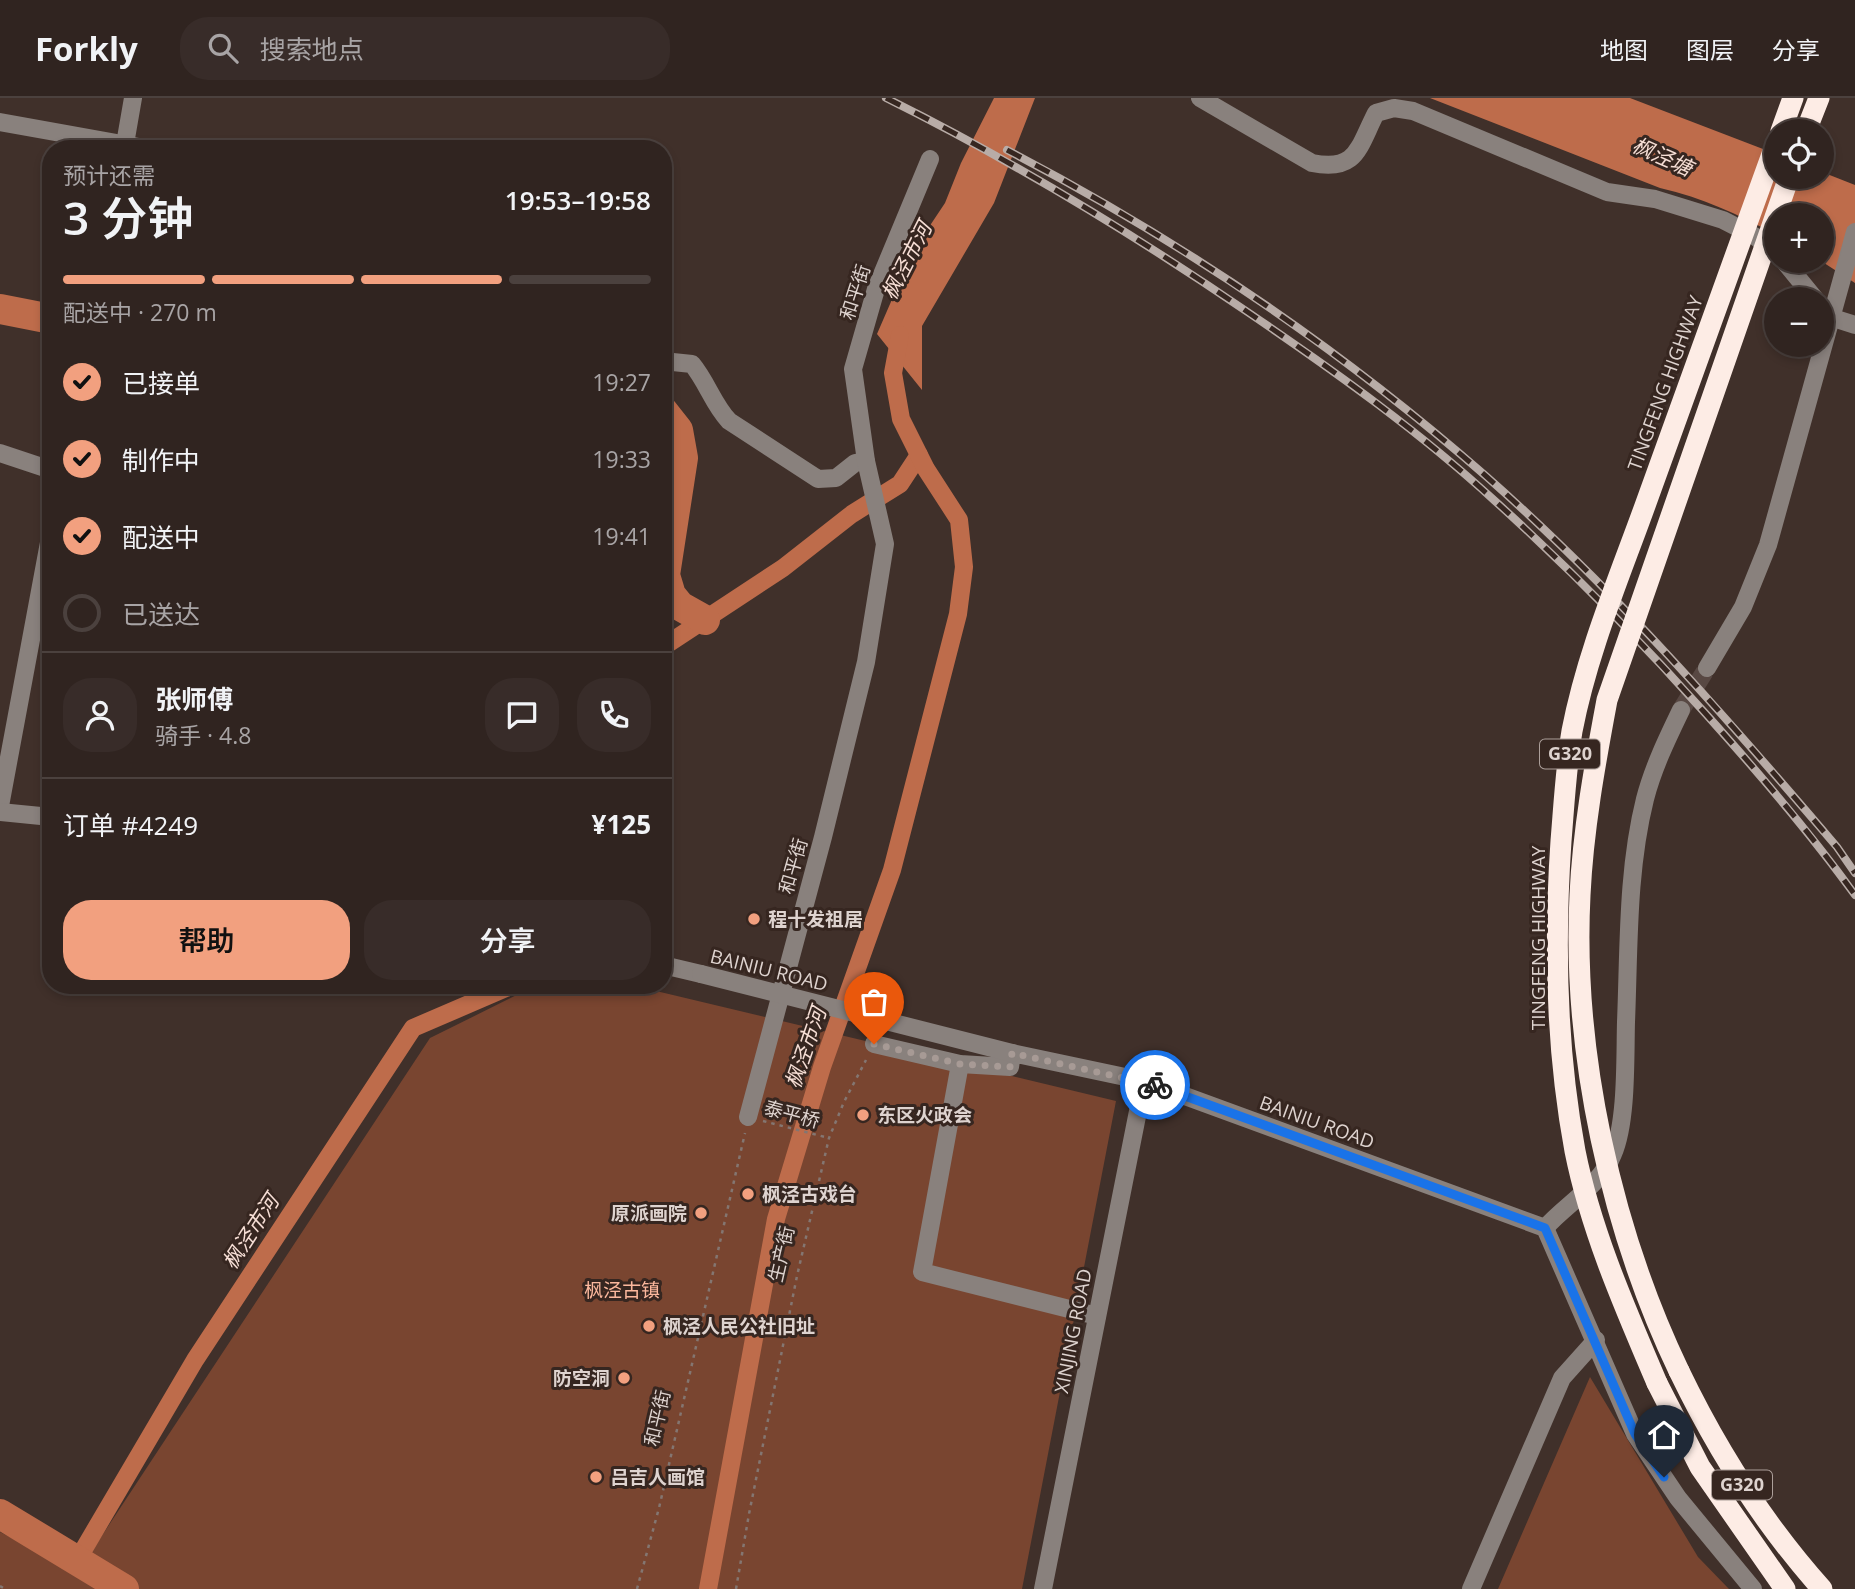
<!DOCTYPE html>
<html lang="zh">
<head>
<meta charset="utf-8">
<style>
  body { margin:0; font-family:"Open Sans","Noto Sans SC",sans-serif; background:#382c29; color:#f1f3f6; height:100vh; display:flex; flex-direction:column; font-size:26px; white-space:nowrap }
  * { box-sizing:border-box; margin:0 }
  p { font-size:23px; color:#a8a4a5 }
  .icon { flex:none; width:38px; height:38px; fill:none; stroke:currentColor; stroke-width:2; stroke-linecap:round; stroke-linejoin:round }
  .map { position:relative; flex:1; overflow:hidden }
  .details { position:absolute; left:42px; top:42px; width:630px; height:854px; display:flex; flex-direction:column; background:#302420; border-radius:28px; box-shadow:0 4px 10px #0003,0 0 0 2px #4b413e }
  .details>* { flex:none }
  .tools { position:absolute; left:1764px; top:21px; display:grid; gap:14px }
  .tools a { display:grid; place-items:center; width:70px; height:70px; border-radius:50%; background:#302420; box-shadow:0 4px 10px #0003,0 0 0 2px #4b413e; font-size:35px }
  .pin { position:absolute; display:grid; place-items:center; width:60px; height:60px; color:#fff; margin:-72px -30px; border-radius:50% 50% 50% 0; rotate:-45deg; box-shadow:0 0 7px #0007 }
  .pin .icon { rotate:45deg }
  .courier { position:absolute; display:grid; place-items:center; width:70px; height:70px; margin:-35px; border:5px solid #1a73e8; border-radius:50%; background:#fff; color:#222; box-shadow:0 2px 9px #0007 }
  .overview em { font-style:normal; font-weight:600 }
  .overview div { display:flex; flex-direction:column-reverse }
  .overview { display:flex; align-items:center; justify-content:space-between; height:119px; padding:0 21px }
  h1 { font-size:46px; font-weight:600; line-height:52px }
  .bar { display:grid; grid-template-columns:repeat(4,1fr); gap:10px 7px; align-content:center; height:84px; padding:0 21px }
  .bar i { height:9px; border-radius:5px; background:#4b413e }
  .bar .current { background:#f2a07f }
  .bar p { grid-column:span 4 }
  .line { display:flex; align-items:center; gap:18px; padding:0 21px; border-top:2px solid #4b413e }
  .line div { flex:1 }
  .round { display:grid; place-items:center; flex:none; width:74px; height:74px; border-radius:28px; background:#382c29 }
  ol { padding:0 21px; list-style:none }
  li { display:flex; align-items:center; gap:21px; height:77px }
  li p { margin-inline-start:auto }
  li .icon { padding:7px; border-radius:50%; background:#f2a07f; color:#111; stroke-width:4 }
  li:last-child { color:#a8a4a5 }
  li i { width:38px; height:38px; border:4px solid #4b413e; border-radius:50% }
  .action { display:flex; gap:14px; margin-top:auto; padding:14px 21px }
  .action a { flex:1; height:80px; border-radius:28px; background:#f2a07f; color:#111; font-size:28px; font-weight:600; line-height:80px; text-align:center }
  .action a+a { background:#382c29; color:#f1f3f6 }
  header { display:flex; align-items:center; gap:42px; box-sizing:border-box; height:98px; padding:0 35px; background:#302420; border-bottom:2px solid #4b413e }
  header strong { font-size:33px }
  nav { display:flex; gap:38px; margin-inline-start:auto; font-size:24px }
  .search { width:490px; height:63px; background:#382c29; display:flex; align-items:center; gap:18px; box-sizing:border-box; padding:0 24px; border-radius:28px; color:#a8a4a5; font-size:26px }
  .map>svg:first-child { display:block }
  .green { fill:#794530 }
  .water { fill:#be6c4b }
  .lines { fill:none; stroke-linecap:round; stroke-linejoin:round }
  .canal { stroke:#be6c4b; stroke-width:18 }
  .river { stroke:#be6c4b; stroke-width:30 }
  .minor-tunnel { stroke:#584843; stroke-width:18; stroke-dasharray:18 9; stroke-linecap:butt }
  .path { stroke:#847671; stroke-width:2.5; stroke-dasharray:3.5 5; stroke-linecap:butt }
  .minor { stroke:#89817d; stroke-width:18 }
  .highway { stroke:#fdece5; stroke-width:21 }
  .rail-casing { stroke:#b8aca7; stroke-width:8 }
  .rail { stroke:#362620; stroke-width:5; stroke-dasharray:16; stroke-linecap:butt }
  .minor-bridge { stroke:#89817d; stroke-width:18 }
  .highway-bridge { stroke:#fdece5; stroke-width:21 }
  .done { stroke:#a79a95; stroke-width:7; stroke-dasharray:0 12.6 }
  .route { stroke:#1a73e8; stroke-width:9 }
  .poi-dot { fill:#f2a07f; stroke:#362620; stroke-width:2.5 }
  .labels { text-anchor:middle; stroke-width:6; stroke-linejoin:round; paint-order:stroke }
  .shield { fill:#362620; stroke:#ac9f9a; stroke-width:2 }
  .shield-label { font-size:18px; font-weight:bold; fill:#ded3cf }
  .street-label { font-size:19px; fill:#ded3cf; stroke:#362620 }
  .poi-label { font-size:19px; font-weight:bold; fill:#ded3cf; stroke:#362620; text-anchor:start }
  .park-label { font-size:19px; fill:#fbb89d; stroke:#362620 }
  .water-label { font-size:21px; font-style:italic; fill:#f6ded5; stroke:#362620 }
</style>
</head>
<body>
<header>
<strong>Forkly</strong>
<div class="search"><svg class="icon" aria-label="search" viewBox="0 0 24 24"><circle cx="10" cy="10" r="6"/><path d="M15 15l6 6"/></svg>搜索地点</div>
<nav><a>地图</a><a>图层</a><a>分享</a></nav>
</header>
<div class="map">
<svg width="1855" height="1491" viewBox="0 0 1855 1491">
  <rect width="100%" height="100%" fill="#40302a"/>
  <!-- green -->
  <g class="green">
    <polygon points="537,887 631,887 1116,1003 1022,1491 0,1491 0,1434 78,1474 430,940"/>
    <polygon points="1590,1279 1698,1459 1729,1491 1498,1491"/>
  </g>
  <!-- water -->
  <g class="water">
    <polygon points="994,0 1035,0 994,105 922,228 922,292 877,236 913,153 945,105 961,65"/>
    <path d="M1430,0H1630L1776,56V79H1822V74L1855,87V185L1821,163L1822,117H1776V137C1738,116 1703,100 1660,90Z"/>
  </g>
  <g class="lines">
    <!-- canal -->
    <g class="canal">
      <polyline points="663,549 783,470 852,416 900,386 919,357"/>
      <polyline points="78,1461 195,1262 413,930 513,887"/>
      <polyline points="708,1491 776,1121 822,969 892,772 958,516 964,469 959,422 926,371 901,321 893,275 900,237"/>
    </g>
    <!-- river -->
    <g class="river">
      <polyline points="0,211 51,221"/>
      <polyline points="663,313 678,332 683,360 665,477 671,497 680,508 705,522"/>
      <polyline points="0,1416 124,1491"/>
    </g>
    <!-- minor-tunnel -->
    <polyline class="minor-tunnel" points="1681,612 1707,570"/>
    <!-- path -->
    <g class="path">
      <polyline points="763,1023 829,1040"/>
      <polyline points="0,1488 5,1491"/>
      <polyline points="637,1491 659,1410 745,1035"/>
      <polyline points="736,1491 749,1416 797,1178 829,1040 844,1004 866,962"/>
    </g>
    <!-- minor -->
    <g class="minor">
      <path d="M1200,0L1312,65C1357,74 1358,50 1376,15L1394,10L1413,13L1607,94L1655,101L1723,122L1756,139L1776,156"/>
      <polyline points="0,24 150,51"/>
      <polyline points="125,46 133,0"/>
      <polyline points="1784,163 1815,201"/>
      <polyline points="1824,212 1830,219 1855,227"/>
      <path d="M663,263L692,266C707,284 713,306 729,323L818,381L836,380L855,365L866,363"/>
      <polyline points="0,355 51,372"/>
      <polyline points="1707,570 1743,509 1768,447 1855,134"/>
      <polyline points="0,708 51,434"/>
      <polyline points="0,714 51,719"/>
      <polyline points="663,867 701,876"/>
      <polyline points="874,946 960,966 1010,969 1012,955 1144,983 1545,1130 1635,1336 1678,1400 1753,1491"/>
      <polyline points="960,966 922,1174 1097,1218"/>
      <polyline points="748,1019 823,739 866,564 885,446 866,363 853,271 876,191 930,61"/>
      <path d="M1545,1130C1566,1106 1601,1087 1613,1056C1627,1024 1625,961 1626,924C1629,850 1627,773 1645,701C1653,670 1667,641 1681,612"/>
      <polyline points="1043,1491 1144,983"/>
      <polyline points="1471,1491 1562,1280 1596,1242"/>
    </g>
    <!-- highway -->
    <g class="highway">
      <polyline points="1781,33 1793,0"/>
      <polyline points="1806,33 1819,0"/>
      <path d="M1679,1273C1717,1352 1763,1425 1822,1491"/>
      <polyline points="1657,1285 1700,1369 1785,1491"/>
    </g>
    <!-- rail casing -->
    <g class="rail-casing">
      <g id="rail">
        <path d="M886,0C1013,63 1135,137 1252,217C1337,275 1420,334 1495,403C1569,470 1639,541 1705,615C1758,674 1809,733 1855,797"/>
        <path d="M1007,52C1178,141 1342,252 1487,379C1615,492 1726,619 1837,749L1855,775"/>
      </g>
    </g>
    <!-- rail -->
    <use href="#rail" class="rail"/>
    <!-- minor-bridge -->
    <polyline class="minor-bridge" points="701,876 1012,955"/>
    <!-- highway-bridge -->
    <g class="highway-bridge">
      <path d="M1679,1273C1611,1131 1572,954 1580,797C1583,732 1595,666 1607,602L1789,79"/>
      <path d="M1657,1285C1625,1210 1591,1133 1575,1053C1556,951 1554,846 1561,743C1564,707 1566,669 1572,633C1587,555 1619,480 1646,405C1689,285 1733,165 1776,45"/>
    </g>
  </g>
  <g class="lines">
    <!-- done -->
    <polyline class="done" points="874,946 960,966 1010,969 1012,955 1155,987"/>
    <!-- route -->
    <polyline class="route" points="1155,987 1545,1130 1635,1336 1664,1379"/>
  </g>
  <!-- markers -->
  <g class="poi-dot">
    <circle cx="754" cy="821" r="7"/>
    <circle cx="863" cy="1017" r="7"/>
    <circle cx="748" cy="1096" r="7"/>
    <circle cx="701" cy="1115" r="7"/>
    <circle cx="649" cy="1228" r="7"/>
    <circle cx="624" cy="1280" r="7"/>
    <circle cx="596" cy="1379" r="7"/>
  </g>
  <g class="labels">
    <!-- shield labels -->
    <g class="shield">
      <rect x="1540" y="641.5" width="60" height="29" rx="5"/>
      <rect x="1712" y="1372.5" width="60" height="29" rx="5"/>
    </g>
    <g class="shield-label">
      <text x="1570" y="662">G320</text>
      <text x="1742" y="1393">G320</text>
    </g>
    <!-- street labels -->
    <g class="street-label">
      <text transform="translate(855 194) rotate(-72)" y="7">和平街</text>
      <text transform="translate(1665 285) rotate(-70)" y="7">TINGFENG HIGHWAY</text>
      <text transform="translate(793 768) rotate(-74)" y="7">和平街</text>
      <text transform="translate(1538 840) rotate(-90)" y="7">TINGFENG HIGHWAY</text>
      <text transform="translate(769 872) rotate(14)" y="7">BAINIU ROAD</text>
      <text transform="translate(792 1016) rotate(15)" y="7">泰平桥</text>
      <text transform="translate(1317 1024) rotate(20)" y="7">BAINIU ROAD</text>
      <text transform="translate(781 1156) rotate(-77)" y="7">生产街</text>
      <text transform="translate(1073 1233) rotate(-79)" y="7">XINJING ROAD</text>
      <text transform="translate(657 1320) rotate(-77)" y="7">和平街</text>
    </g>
    <!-- poi labels -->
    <g class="poi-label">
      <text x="768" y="828">程十发祖居</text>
      <text x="877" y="1024">东区火政会</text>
      <text x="762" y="1103">枫泾古戏台</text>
      <text x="687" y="1122" text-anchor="end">原派画院</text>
      <text x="663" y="1235">枫泾人民公社旧址</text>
      <text x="610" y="1287" text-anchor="end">防空洞</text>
      <text x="610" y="1386">吕吉人画馆</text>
    </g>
    <!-- park labels -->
    <g class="park-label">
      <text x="622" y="1199">枫泾古镇</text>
    </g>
    <!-- water labels -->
    <g class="water-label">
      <text transform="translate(1662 59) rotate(24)" y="7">枫泾塘</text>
      <text transform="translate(907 163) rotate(-63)" y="7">枫泾市河</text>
      <text transform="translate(806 950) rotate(-71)" y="7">枫泾市河</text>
      <text transform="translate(251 1134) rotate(-57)" y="7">枫泾市河</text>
    </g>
  </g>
</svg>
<div class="tools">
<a><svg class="icon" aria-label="locate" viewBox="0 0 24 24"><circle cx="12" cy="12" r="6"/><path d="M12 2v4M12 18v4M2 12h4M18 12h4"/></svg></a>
<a>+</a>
<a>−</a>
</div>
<div class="pin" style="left:874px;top:946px;background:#ea580c"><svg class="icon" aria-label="bag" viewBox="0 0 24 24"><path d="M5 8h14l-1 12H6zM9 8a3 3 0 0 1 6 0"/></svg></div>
<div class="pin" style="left:1664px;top:1379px;background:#1f2937"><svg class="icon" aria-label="home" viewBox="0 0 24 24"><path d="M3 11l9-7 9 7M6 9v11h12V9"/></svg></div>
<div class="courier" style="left:1155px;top:987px"><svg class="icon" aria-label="bike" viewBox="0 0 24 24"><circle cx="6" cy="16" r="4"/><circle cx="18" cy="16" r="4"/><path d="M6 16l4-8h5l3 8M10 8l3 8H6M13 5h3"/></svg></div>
<section class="details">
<div class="overview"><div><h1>3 分钟</h1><p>预计还需</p></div><em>19:53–19:58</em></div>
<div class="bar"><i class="current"></i><i class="current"></i><i class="current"></i><i></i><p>配送中 · 270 m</p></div>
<ol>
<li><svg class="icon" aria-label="check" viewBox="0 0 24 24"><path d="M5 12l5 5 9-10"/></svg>已接单<p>19:27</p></li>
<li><svg class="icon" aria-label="check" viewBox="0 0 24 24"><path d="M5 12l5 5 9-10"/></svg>制作中<p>19:33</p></li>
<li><svg class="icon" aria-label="check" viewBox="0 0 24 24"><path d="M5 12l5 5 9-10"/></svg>配送中<p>19:41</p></li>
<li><i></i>已送达</li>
</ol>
<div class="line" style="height:126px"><a class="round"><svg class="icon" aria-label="person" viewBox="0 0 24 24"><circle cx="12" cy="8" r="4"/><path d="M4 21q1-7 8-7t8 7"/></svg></a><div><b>张师傅</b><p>骑手 · 4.8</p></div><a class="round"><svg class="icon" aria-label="chat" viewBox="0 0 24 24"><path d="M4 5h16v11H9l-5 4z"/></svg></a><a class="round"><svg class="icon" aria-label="phone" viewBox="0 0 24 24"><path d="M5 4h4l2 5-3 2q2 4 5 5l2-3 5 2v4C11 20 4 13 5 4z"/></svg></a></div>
<div class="line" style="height:91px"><div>订单 #4249</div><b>¥125</b></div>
<div class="action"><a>帮助</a><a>分享</a></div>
</section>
</div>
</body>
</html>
